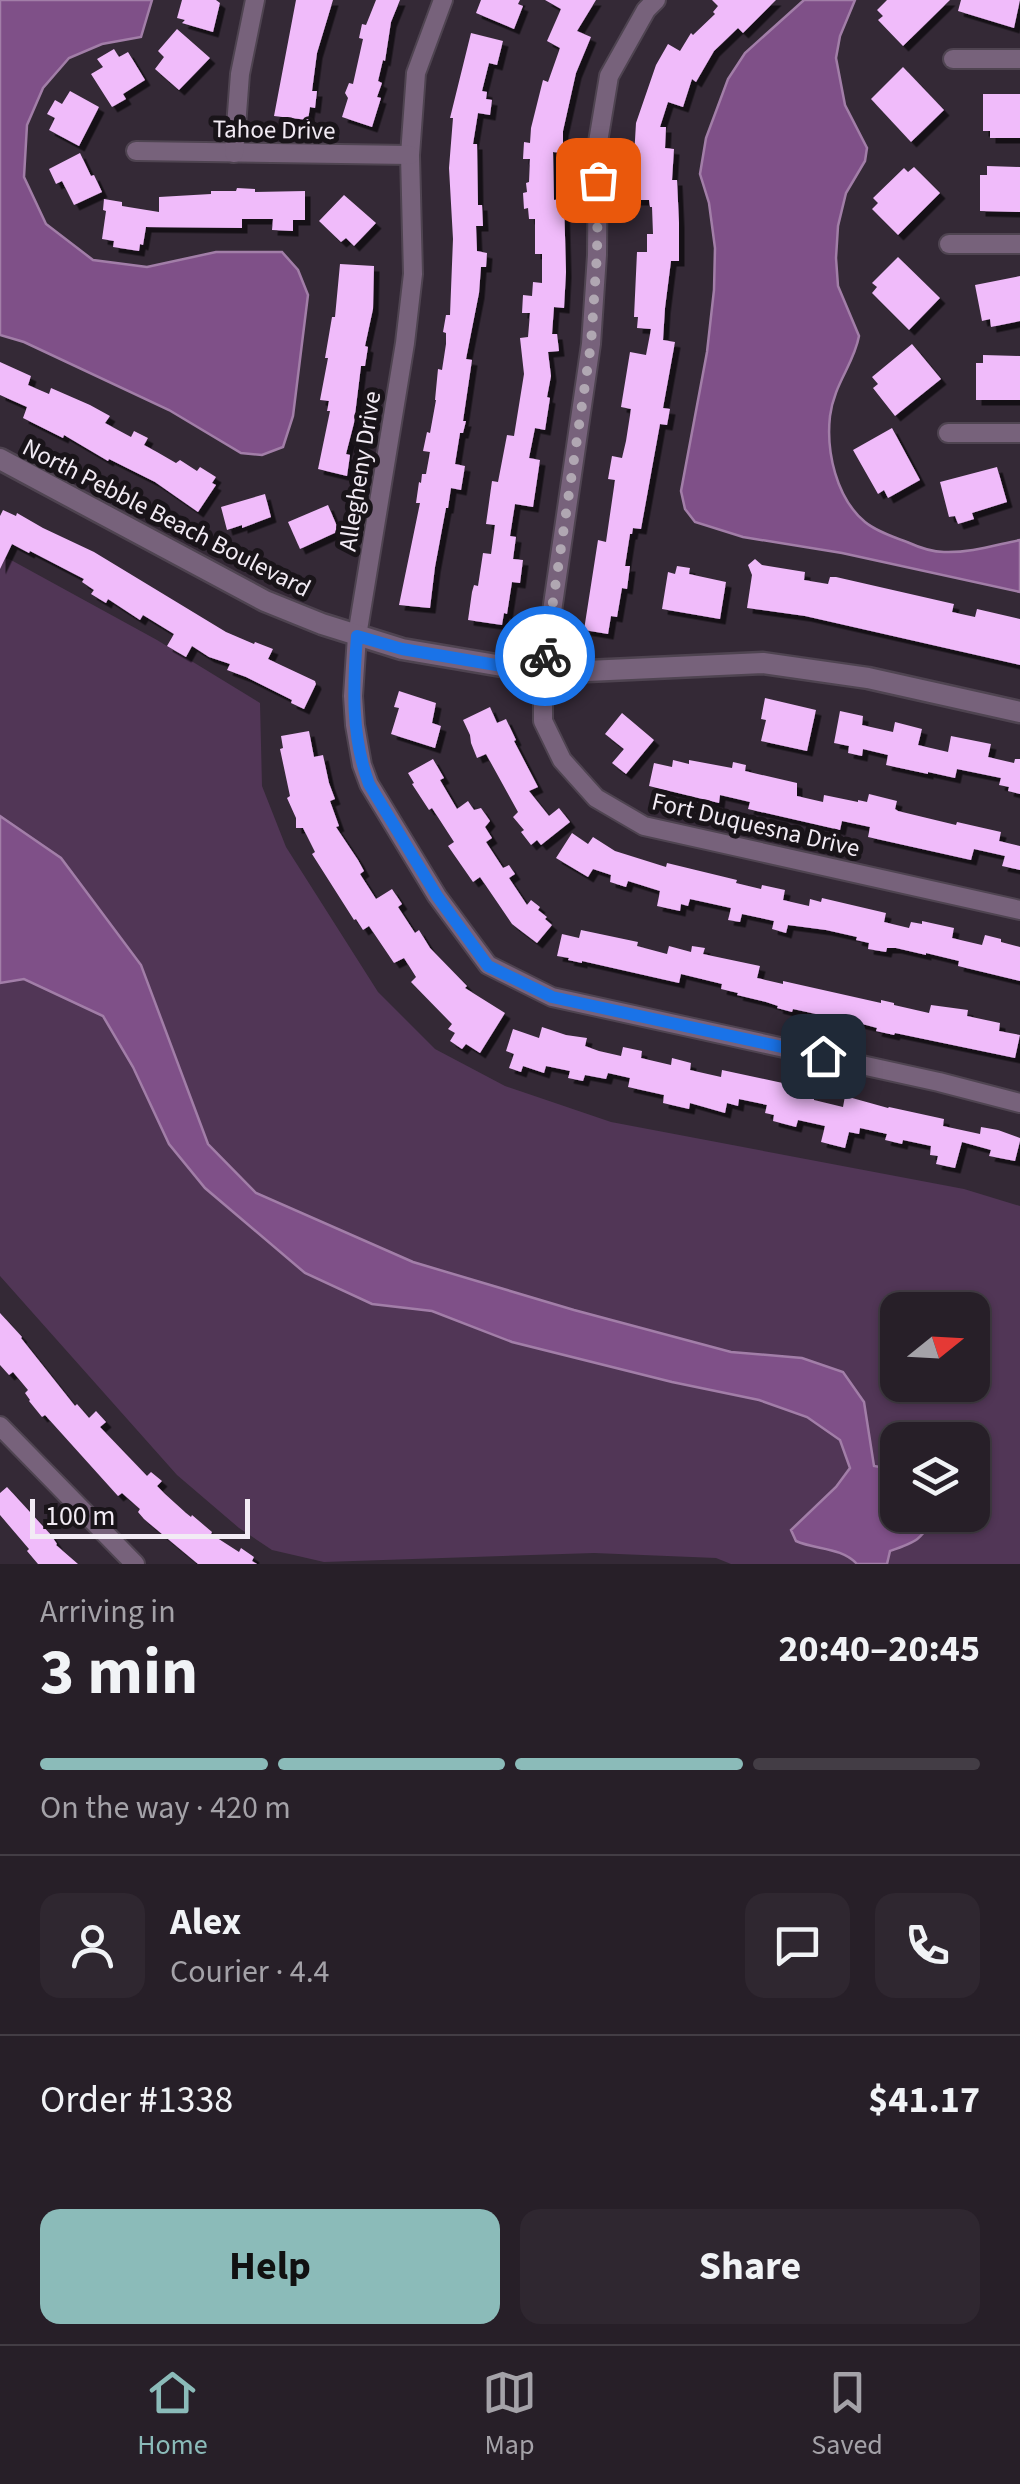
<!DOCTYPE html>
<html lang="en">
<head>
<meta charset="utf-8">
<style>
  body { margin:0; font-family:"Source Sans 3",sans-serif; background:#2f2730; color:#f1f3f6; height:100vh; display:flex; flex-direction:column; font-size:38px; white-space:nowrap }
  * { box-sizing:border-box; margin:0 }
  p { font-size:32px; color:#a4a2a8 }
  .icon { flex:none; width:55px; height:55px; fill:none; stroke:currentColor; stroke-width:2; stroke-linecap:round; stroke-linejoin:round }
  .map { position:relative; height:1564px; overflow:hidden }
  .side { display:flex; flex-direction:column; background:#271f28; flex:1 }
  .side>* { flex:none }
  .needle { width:65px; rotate:72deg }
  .fabs { position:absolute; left:880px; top:1292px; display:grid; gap:20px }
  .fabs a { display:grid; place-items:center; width:110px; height:110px; border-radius:20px; background:#271f28; box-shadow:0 2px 8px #0004,0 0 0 2px #433d45; font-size:50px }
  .scale { position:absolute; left:30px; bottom:25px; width:220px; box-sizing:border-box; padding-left:10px; border:5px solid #f2ebf4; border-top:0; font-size:28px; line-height:35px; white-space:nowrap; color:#f2ebf4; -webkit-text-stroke:8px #191419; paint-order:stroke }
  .pin { position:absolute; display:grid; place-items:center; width:85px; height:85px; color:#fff; margin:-42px; border-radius:20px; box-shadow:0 5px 15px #0006 }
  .courier { position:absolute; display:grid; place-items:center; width:100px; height:100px; margin:-50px; border:8px solid #1a73e8; border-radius:50%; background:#fff; color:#222; box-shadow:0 2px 12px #0007 }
  .summary em { font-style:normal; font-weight:700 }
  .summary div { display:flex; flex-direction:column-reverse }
  .summary { display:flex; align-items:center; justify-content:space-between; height:170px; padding:0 40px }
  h1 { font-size:65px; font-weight:700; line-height:75px }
  .bar { display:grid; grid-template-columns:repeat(4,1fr); gap:15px 10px; align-content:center; height:120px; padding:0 40px }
  .bar i { height:12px; border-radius:8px; background:#433d45 }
  .bar .selected { background:#8bbbb9 }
  .bar p { grid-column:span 4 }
  .line { display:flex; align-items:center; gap:25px; padding:0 40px; border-top:2px solid #433d45 }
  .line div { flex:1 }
  .round { display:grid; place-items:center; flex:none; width:105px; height:105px; border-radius:20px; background:#2f2730 }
  .action { display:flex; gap:20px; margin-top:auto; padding:20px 40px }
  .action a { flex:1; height:115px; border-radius:20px; background:#8bbbb9; color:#111; font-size:40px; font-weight:700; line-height:115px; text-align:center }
  .action a+a { background:#2f2730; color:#f1f3f6 }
  .tabs { display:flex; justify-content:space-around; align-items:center; height:140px; border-top:2px solid #433d45; background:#271f28; font-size:28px; color:#a4a2a8 }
  .tabs a { display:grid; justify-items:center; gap:5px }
  .tabs .selected { color:#8bbbb9 }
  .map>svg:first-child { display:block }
  .green { fill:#513656; fill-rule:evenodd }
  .water { fill:#7f5088; stroke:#a27ea8; stroke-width:2.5 }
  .building { fill:#f0bbfa; filter:url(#shadow) }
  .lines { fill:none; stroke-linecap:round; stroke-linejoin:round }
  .minor-casing { stroke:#4f4451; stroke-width:22 }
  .tertiary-casing { stroke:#4f4451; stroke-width:25 }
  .minor { stroke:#77627b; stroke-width:18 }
  .tertiary { stroke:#77627b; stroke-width:20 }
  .done { stroke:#b0a7b2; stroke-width:10; stroke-dasharray:0 18 }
  .route { stroke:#1a73e8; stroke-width:12 }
  .labels { text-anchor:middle; stroke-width:10; stroke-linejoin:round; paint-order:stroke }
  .street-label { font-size:25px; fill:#f2ebf4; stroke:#191419 }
</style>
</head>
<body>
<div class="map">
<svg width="1020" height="1564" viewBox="0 0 1020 1564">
  <defs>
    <filter id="shadow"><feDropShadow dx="5.5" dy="5.5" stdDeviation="0" flood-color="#0009"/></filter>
  </defs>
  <rect width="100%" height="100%" fill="#342936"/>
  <!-- green -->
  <path class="green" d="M0,557L11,560L157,640L260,703L262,786L286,847L378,992L435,1049L505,1086L611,1122L964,1189L1020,1206V1564H731L716,1558L594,1553L324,1562L272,1550L239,1528L177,1475L0,1276ZM898,1310H972V1385H898ZM898,1440H972V1515H898Z"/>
  <!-- water -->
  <g class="water">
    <polygon points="0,0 152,0 141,37 102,44 69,58 43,88 27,125 24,177 46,224 93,260 147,267 216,252 282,252 298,270 308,295 293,416 283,447 262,455 241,453 169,410 24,342 0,335"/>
    <path d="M804,0H855L840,36L836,58L845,105L867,148L865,161L846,193L838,226L836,258L838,286L859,336C854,364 834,384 830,416C826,451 836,498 865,522C876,531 893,537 907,542C918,547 931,552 944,552C970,553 995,545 1020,540V592L842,553L743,537L695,522L685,509L681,491L707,352L714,290L715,248L709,203L700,174L706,138L728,79L745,53Z"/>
    <path d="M0,816L61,858L141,965L208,1144L256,1193L413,1262L574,1310L731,1352L802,1358L843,1372L864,1402L874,1466L897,1470L898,1515H934C922,1540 916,1542 890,1551L887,1564H857C841,1547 816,1550 796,1541L791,1530L836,1487L850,1468L840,1440L807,1417L759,1400L672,1382L512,1342L432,1311L372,1304L305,1273L205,1188L169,1144L133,1067L103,1016L24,979L0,983Z"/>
  </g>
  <!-- building -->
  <g class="building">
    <polygon points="182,0 216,0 220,3 213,32 182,23 185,20 177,18"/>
    <polygon points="296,0 333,0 317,53 312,91 317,91 315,108 310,107 308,120 274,116"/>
    <polygon points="376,0 400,0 391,22 385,61 383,60 378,81 382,83 377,97 381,98 372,127 342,117 348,98 345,93 349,83 353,84 363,39 359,38 362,24 366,25"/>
    <polygon points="481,0 520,0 518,4 523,6 514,29 476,13"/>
    <polygon points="545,0 596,0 577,31 591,37 576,73 563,131 563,153 553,152 554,200 564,199 566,272 564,308 554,307 552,334 557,334 559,351 548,352 551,376 547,397 550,398 545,430 535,428 529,458 540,460 533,507 515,504 510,536 516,537 513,559 523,560 520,583 512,582 507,614 504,613 502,625 468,620 472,592 474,585 478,586 483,553 491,554 495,525 486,524 492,481 498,482 507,435 514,436 524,374 520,338 528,337 530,313 522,313 523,295 532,296 533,282 542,283 542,254 535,254 535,219 529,219 528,208 524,209 523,193 527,192 526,183 529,182 530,159 523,159 524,142 530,143 531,128 543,80 548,82 560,48 547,41 561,9"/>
    <polygon points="712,0 776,0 743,33 738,28 714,51 696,82 692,79 683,107 668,102 660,127 666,127 665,148 674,149 672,180 677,180 679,223 679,261 671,261 665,308 663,340 675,342 663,408 670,409 667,425 660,424 641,529 633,528 632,534 630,534 625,566 630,566 627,589 622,588 617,617 611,616 608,634 584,630 598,540 606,542 615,480 608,479 612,456 622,458 626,441 631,409 621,407 630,352 646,355 651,329 637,328 638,317 634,317 637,252 647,252 647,234 653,234 652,207 650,207 649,200 635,200 634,182 636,182 638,158 634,157 636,123 656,65 668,44 680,51 691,33 693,35 715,14 713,12 718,6"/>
    <polygon points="887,0 950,0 903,46 878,20 883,16 877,10"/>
    <polygon points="961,0 1020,0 1014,28 958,11"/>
    <polygon points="177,29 210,58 179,90 155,69 164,57 158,51"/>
    <polygon points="471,33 503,41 497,65 489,63 482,91 487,92 486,99 492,100 490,115 478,113 473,144 477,144 478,205 482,205 483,226 476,226 477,251 487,253 486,267 481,267 479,293 466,359 472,360 463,421 466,421 463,433 460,433 455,464 465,466 461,490 451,488 448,508 446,508 435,567 430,608 399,605 420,503 416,503 419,482 421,483 422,474 426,474 430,452 423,451 427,432 430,433 436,400 435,400 438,369 442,370 446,344 446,333 443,332 446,315 450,315 453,239 449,168 453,118 450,118"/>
    <polygon points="114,49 119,57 128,52 145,80 123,94 126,99 112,107 91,74 103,67 97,59"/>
    <polygon points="903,67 944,110 911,142 871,99"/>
    <polygon points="70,91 99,107 79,146 49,130 55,118 47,114 55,100 62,104"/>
    <polygon points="983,94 1020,94 1020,138 990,138 990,131 983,131"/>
    <polygon points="80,153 91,176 94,175 102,192 74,205 62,181 56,184 49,169"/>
    <polygon points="987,166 1020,167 1020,212 980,211 980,175 987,175"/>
    <polygon points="914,167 940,193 898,235 872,209 878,203 873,198 904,168 908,172"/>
    <polygon points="237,188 255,189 255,192 305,191 305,220 293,220 293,231 272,230 273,219 242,219 242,228 146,227 143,245 140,244 139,251 113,247 114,241 102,239 106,211 103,210 104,199 122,202 122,206 159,212 159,197 211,194 211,191 236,191"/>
    <polygon points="344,195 376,223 354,246 346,238 341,242 319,221"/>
    <polygon points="898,257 940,298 909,330 872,293 877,287 872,283"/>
    <polygon points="340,264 374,266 373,309 365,346 368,347 365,366 361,366 354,423 346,454 350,455 347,476 318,469 330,411 327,411 329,401 320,400 328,358 325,358 332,317 335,317"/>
    <polygon points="1020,276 1020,321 991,327 990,319 982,321 975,285"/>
    <polygon points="912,344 941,379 895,416 873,388 878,384 872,377"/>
    <polygon points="983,355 1020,356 1020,400 976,400 976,363 983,363"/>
    <polygon points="0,362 31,376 28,385 49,394 51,388 90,405 110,416 105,423 131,437 134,431 148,438 144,445 157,452 176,463 180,460 197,471 200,467 216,477 212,483 216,485 198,512 155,482 109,459 108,461 64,435 63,438 23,418 27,407 0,395"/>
    <polygon points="892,428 920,480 888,498 884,490 878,494 853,450"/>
    <polygon points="997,467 1007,502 972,513 974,519 958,524 955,516 949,517 940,482"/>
    <polygon points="265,494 271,517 242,528 242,525 227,530 221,507"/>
    <polygon points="328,505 339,531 300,549 288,522"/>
    <polygon points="3,510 16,516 17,513 43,528 94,552 226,632 254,644 255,642 273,649 268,659 315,681 316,684 304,709 291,703 292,700 246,677 227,670 230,664 209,657 192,646 186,657 167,646 174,634 143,615 140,620 108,599 106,603 91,594 94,590 82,582 84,579 30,551 29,553 12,544 0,569 0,516"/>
    <polygon points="755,559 762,565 805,572 804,580 828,584 830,577 836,577 954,604 952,612 975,617 977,609 1020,619 1020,665 805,616 747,608 752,575 748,565"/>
    <polygon points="677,566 690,568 689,574 726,582 720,619 662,609 668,572 675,574"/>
    <polygon points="399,691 436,703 432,723 441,726 435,748 391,734 399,708 394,707"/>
    <polygon points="765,698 816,710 807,751 761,741 766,720 761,719"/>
    <polygon points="490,707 497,723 506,719 516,740 514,741 538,787 529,791 549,816 559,808 570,822 541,845 537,840 531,845 521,832 524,830 513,817 518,812 486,754 477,758 471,743 470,735 463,720"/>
    <polygon points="840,711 863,716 862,725 893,732 895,722 922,729 918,745 948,752 951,736 991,744 988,757 1014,763 1015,759 1020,759 1020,794 1008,791 1009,787 999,785 1001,778 957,769 955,778 928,772 928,774 886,765 888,755 863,749 862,756 848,753 849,746 834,743"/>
    <polygon points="622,713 654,740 626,774 612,763 624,749 605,734"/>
    <polygon points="309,731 314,757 323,755 329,783 335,799 330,801 339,826 336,827 358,860 364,871 360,874 376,899 392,889 402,904 398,907 415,933 419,930 430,948 467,986 465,988 505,1013 480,1053 466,1044 462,1049 450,1041 455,1033 448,1029 452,1024 411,982 416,977 404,958 394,963 369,926 363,930 356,919 354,920 312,854 315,852 303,828 296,828 296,818 287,798 290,796 280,749 283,748 281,736"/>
    <polygon points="433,759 444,778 440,780 457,809 468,801 474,810 481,808 490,821 485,827 492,838 486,842 503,868 509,865 515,874 509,878 527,905 531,900 540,907 538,910 547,917 545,919 552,925 537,943 512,924 480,877 473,882 448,846 454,842 432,808 429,810 412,784 414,783 408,773"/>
    <polygon points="673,760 689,764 689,760 732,768 733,762 746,765 745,771 797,783 797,796 823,802 824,795 858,802 858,800 867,802 869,794 897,801 895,809 898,811 956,825 957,822 1001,832 999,841 1020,846 1020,870 1002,866 1005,856 974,849 971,860 868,837 870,827 842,821 840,830 748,809 750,802 720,795 719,803 649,786 654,763 672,767"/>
    <polygon points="572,833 588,844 593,837 615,851 666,867 667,863 737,880 736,883 761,889 762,885 785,890 783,900 809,906 810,899 821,902 822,898 886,913 884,922 909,928 911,922 922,924 922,921 954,928 952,938 982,945 985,935 1001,939 1001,942 1020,947 1020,981 958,966 959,961 926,953 926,955 896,948 887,948 886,952 868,949 869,943 856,940 857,937 826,930 788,925 786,933 772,929 774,921 742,914 740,922 728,920 731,908 690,899 688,906 681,904 680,911 657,906 660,891 628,881 626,887 610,882 611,875 593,869 588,877 556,858"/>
    <polygon points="581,930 638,942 637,946 667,954 669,946 691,952 692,946 705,948 703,954 760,966 757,978 783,984 783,981 881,1003 881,1000 894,1003 894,1005 929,1013 931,1005 968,1010 967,1016 1000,1023 999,1031 1020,1035 1015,1058 895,1033 894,1035 876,1031 877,1028 866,1025 793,1009 792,1012 777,1008 778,1006 766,1002 737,995 738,993 721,989 722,984 681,974 679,983 582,961 582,963 568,960 569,958 557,956 562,934 579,938"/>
    <polygon points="542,1027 566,1035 587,1038 585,1046 599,1051 621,1056 623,1047 642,1051 641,1058 671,1065 672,1058 691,1063 690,1070 721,1077 722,1070 792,1085 801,1088 800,1093 814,1096 814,1100 843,1107 845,1096 888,1108 889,1107 944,1119 943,1126 980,1134 981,1127 998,1130 1020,1138 1020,1141 1015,1161 989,1156 991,1150 962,1142 955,1168 936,1164 938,1156 930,1155 931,1146 903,1140 902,1144 885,1140 887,1134 860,1128 859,1134 849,1132 845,1148 821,1142 825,1126 798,1120 796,1127 773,1121 774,1115 765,1113 767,1105 739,1099 738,1106 727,1103 725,1113 690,1103 689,1109 663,1103 664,1095 628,1087 630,1078 608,1073 606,1079 585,1075 583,1081 568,1078 570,1071 546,1066 544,1073 523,1066 521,1072 509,1068 514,1054 506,1051 513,1029 539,1038"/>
    <polygon points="0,1313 22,1337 21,1338 75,1406 77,1404 89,1418 96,1411 106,1422 100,1427 147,1476 151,1472 162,1481 157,1486 165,1494 186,1513 191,1517 192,1515 212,1532 211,1534 239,1552 241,1548 254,1557 252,1561 257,1564 198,1564 144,1519 138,1512 140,1509 122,1493 118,1496 45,1415 42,1417 29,1401 30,1400 25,1393 28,1390 13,1372 9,1375 0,1365"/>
    <polygon points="7,1487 51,1535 57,1544 56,1545 78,1564 38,1564 27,1551 29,1549 0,1515 0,1493"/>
  </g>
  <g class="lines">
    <!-- minor casing -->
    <g class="minor-casing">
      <g id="minor">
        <polyline points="443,0 416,73 410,155 413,274 405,343 357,636 353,696 355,725 362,765 369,784 437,896 488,965 552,997 939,1082 1020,1103"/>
        <polyline points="656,0 646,10 609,76 598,142 597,255 591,344 543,673 543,721 562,760 596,798 644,826 1020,910"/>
        <polyline points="953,59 1020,59"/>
        <polyline points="136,151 410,155"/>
        <polyline points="234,153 240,74 255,0"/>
        <polyline points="949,244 1020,244"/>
        <polyline points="948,433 1020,433"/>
        <polyline points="0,1426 135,1564"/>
      </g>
    </g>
    <!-- tertiary casing -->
    <g class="tertiary-casing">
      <polyline id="tertiary" points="0,459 265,601 322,624 402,649 543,673 763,663 868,678 1020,712"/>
    </g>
    <!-- minor -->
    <use href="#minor" class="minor"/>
    <!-- tertiary -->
    <use href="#tertiary" class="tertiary"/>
  </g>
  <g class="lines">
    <!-- done -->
    <polyline class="done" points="545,656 591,344 597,254 598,180"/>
    <!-- route -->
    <path class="route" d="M545,656L543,673L402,649L357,636C353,687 351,736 369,784L437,896L488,966L552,997L823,1056"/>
  </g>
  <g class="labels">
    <!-- street labels -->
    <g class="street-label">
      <text transform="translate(274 129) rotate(1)" y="9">Tahoe Drive</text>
      <text transform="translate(359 471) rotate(-81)" y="9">Allegheny Drive</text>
      <text transform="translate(167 517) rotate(27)" y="9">North Pebble Beach Boulevard</text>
      <text transform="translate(756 824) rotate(13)" y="9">Fort Duquesna Drive</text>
    </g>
  </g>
</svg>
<div class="fabs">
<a><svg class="needle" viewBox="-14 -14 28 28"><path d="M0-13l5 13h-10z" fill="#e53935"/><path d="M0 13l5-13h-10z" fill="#a4a2a8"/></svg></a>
<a><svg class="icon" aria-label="layers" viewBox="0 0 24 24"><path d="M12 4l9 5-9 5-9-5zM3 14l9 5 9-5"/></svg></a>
</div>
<div class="scale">100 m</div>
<div class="pin" style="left:598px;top:180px;background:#ea580c"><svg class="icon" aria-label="bag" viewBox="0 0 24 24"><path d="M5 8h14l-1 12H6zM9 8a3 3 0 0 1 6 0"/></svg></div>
<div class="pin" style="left:823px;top:1056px;background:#1f2937"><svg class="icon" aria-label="home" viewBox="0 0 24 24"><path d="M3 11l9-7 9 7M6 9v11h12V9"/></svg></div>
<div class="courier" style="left:545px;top:656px"><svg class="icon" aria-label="bike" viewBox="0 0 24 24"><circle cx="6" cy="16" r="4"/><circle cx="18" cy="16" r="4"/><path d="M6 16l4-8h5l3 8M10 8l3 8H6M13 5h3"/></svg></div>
</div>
<section class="side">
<div class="summary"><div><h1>3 min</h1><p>Arriving in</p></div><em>20:40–20:45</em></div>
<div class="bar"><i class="selected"></i><i class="selected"></i><i class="selected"></i><i></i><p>On the way · 420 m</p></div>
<div class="line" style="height:180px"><a class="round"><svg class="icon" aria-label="person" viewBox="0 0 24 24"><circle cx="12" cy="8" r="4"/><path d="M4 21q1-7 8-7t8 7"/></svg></a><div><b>Alex</b><p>Courier · 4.4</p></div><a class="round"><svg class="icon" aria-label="chat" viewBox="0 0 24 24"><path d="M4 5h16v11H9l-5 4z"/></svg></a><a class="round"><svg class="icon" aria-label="phone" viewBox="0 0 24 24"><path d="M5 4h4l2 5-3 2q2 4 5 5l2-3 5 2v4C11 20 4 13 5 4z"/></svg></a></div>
<div class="line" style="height:130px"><div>Order #1338</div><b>$41.17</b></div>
<div class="action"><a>Help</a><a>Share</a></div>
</section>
<nav class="tabs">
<a class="selected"><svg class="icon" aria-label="home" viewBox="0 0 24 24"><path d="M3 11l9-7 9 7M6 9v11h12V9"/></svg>Home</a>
<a><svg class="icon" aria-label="map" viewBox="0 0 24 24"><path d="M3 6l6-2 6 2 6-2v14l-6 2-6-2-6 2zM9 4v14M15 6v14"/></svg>Map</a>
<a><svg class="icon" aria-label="saved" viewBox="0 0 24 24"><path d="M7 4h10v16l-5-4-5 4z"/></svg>Saved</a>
</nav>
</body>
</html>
